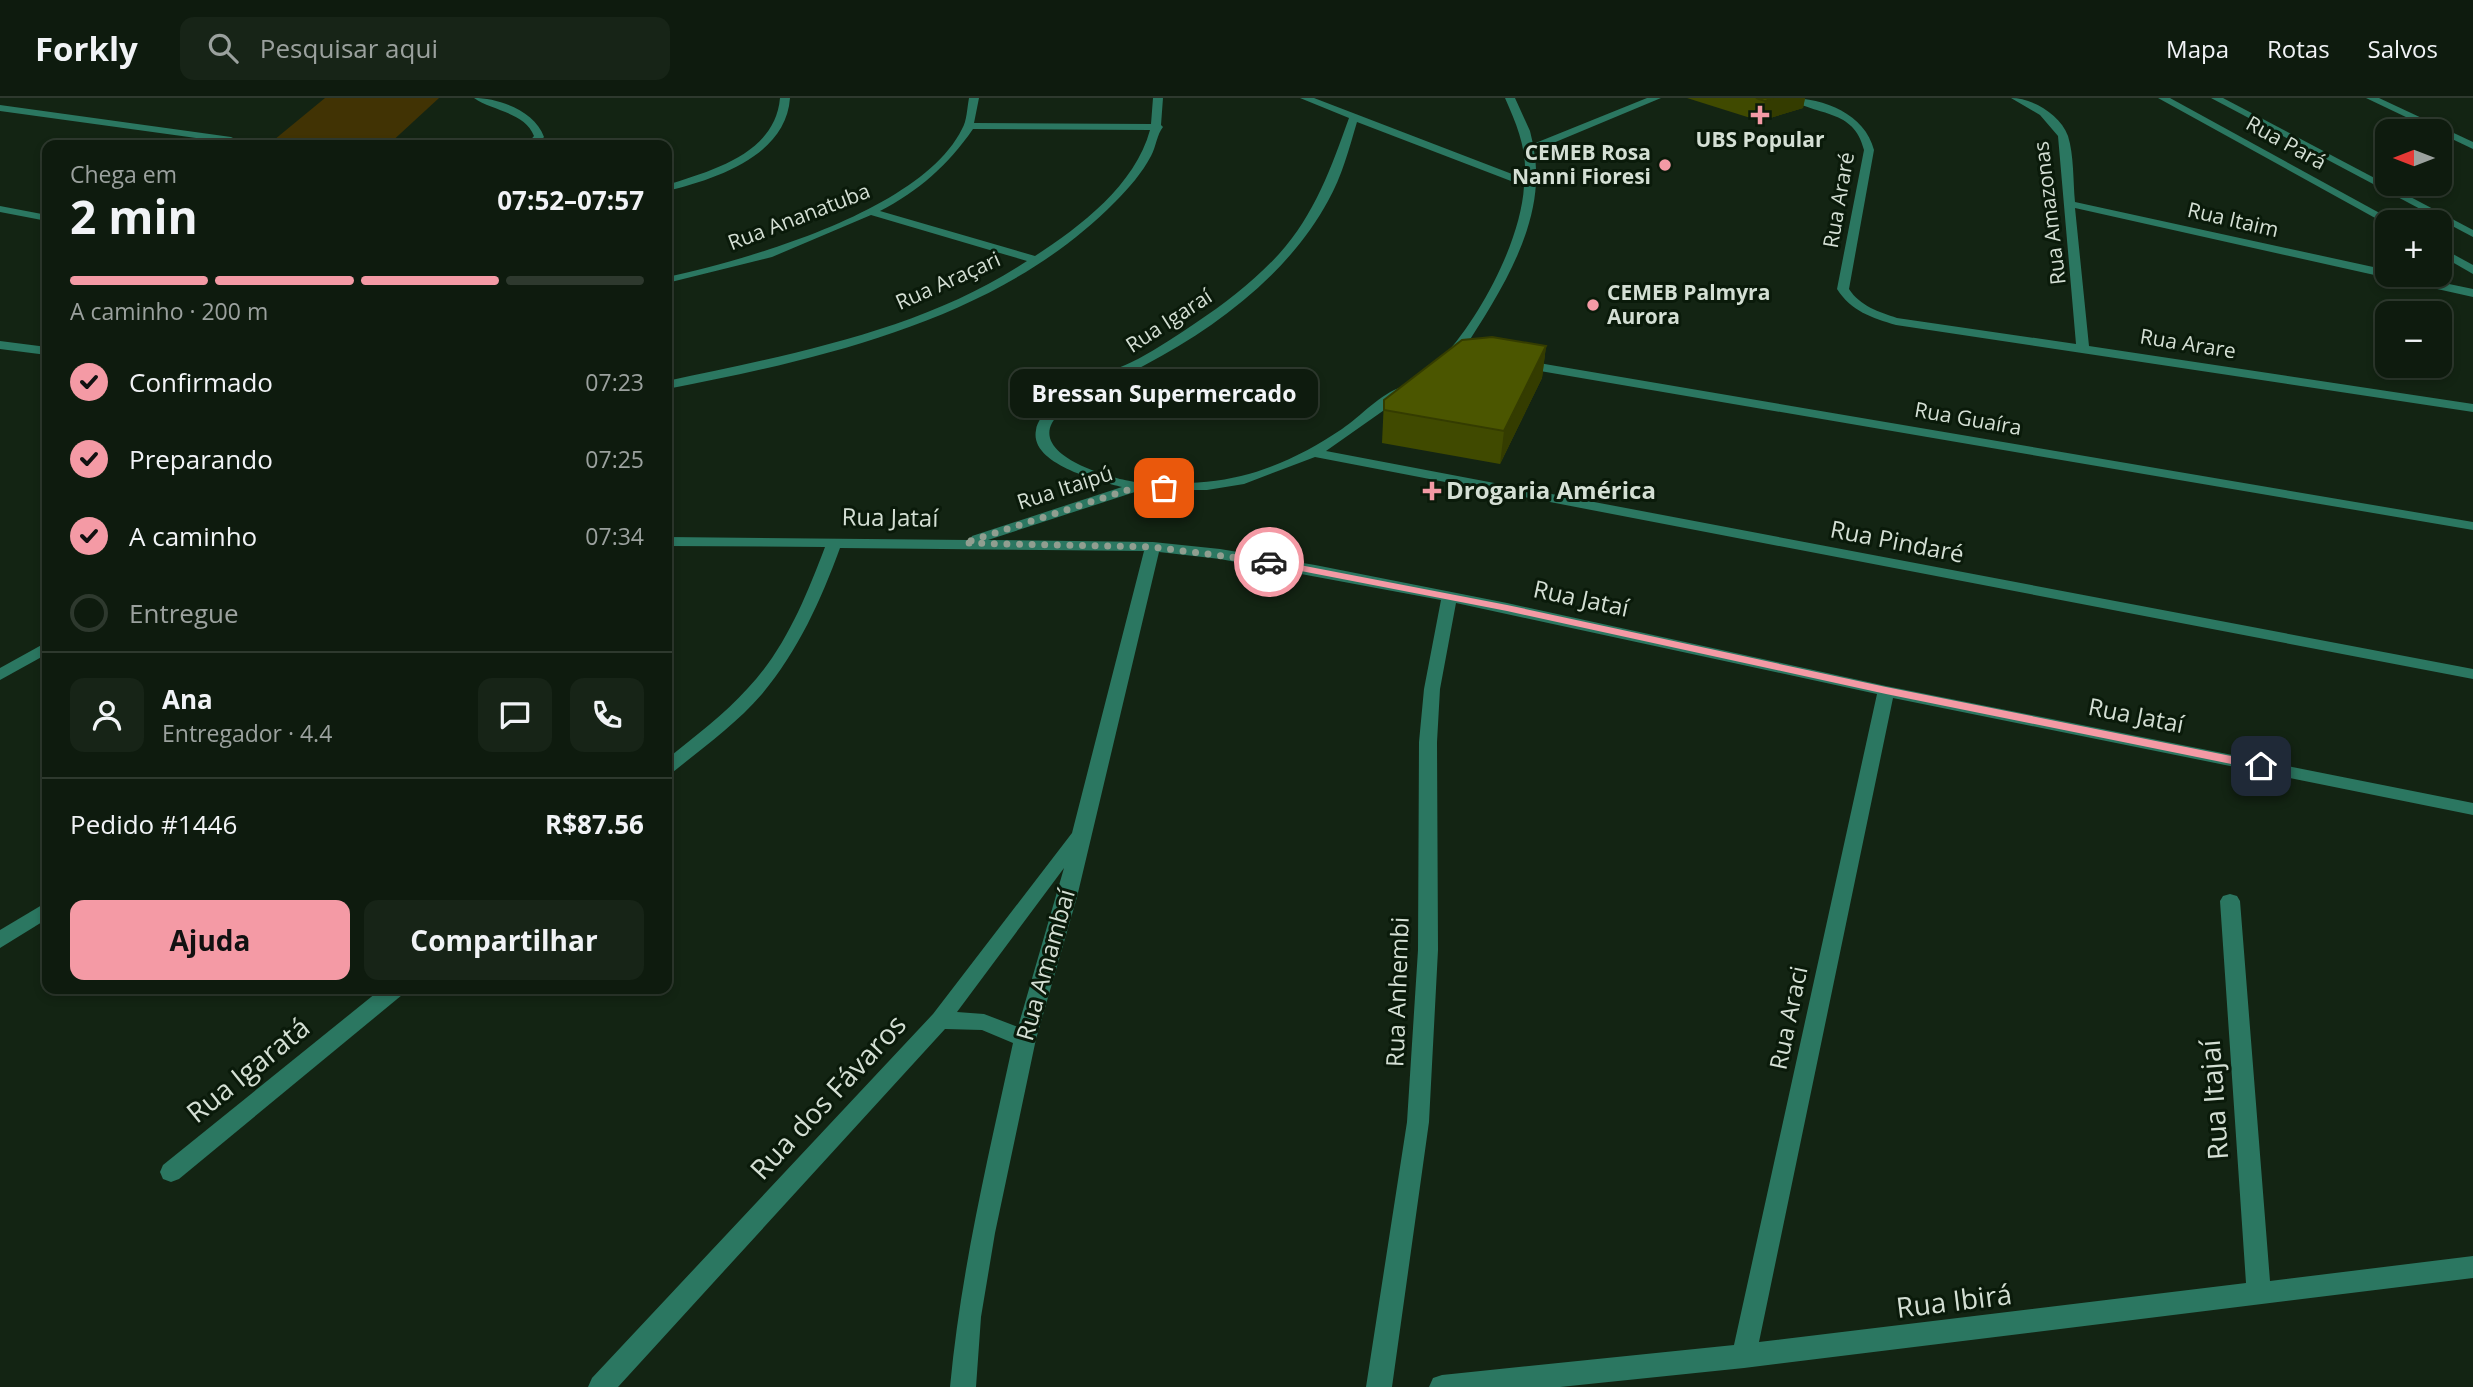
<!DOCTYPE html>
<html lang="pt">
<head>
<meta charset="utf-8">
<style>
  body { margin:0; font-family:"Open Sans",sans-serif; background:#172417; color:#f1f3f6; height:100vh; display:flex; flex-direction:column; font-size:26px; white-space:nowrap }
  * { box-sizing:border-box; margin:0 }
  p { font-size:23px; color:#9ba19e }
  .icon { flex:none; width:38px; height:38px; fill:none; stroke:currentColor; stroke-width:2; stroke-linecap:round; stroke-linejoin:round }
  .map { position:relative; flex:1; overflow:hidden }
  .sheet { position:absolute; left:42px; top:42px; width:630px; height:854px; display:flex; flex-direction:column; background:#0e1b0e; border-radius:14px; box-shadow:0 4px 10px #0003,0 0 0 2px #2e392e }
  .sheet>* { flex:none }
  .needle { width:46px; rotate:270deg }
  .tools { position:absolute; left:2375px; top:21px; display:grid; gap:14px }
  .tools a { display:grid; place-items:center; width:77px; height:77px; border-radius:14px; background:#0e1b0e; box-shadow:0 4px 10px #0003,0 0 0 2px #2e392e; font-size:35px }
  .pin { position:absolute; display:grid; place-items:center; width:60px; height:60px; color:#fff; margin:-30px; border-radius:14px; box-shadow:0 4px 10px #0006 }
  .courier { position:absolute; display:grid; place-items:center; width:70px; height:70px; margin:-35px; border:5px solid #f49aa5; border-radius:50%; background:#fff; color:#222; box-shadow:0 2px 9px #0007 }
  .bubble { position:absolute; height:49px; border-radius:14px; background:#0e1b0e; box-shadow:0 4px 10px #0003,0 0 0 2px #2e392e; font-size:23px; font-weight:700; line-height:49px; text-align:center }
  .overview em { font-style:normal; font-weight:700 }
  .overview div { display:flex; flex-direction:column-reverse }
  .overview { display:flex; align-items:center; justify-content:space-between; height:119px; padding:0 28px }
  h1 { font-size:46px; font-weight:700; line-height:52px }
  .bar { display:grid; grid-template-columns:repeat(4,1fr); gap:10px 7px; align-content:center; height:84px; padding:0 28px }
  .bar i { height:9px; border-radius:5px; background:#2e392e }
  .bar .current { background:#f49aa5 }
  .bar p { grid-column:span 4 }
  .line { display:flex; align-items:center; gap:18px; padding:0 28px; border-top:2px solid #2e392e }
  .line div { flex:1 }
  .round { display:grid; place-items:center; flex:none; width:74px; height:74px; border-radius:14px; background:#172417 }
  ol { padding:0 28px; list-style:none }
  li { display:flex; align-items:center; gap:21px; height:77px }
  li p { margin-inline-start:auto }
  li .icon { padding:7px; border-radius:50%; background:#f49aa5; color:#111; stroke-width:4 }
  li:last-child { color:#9ba19e }
  li i { width:38px; height:38px; border:4px solid #2e392e; border-radius:50% }
  .button { display:flex; gap:14px; margin-top:auto; padding:14px 28px }
  .button a { flex:1; height:80px; border-radius:14px; background:#f49aa5; color:#111; font-size:28px; font-weight:700; line-height:80px; text-align:center }
  .button a+a { background:#172417; color:#f1f3f6 }
  header { display:flex; align-items:center; gap:42px; box-sizing:border-box; height:98px; padding:0 35px; background:#0e1b0e; border-bottom:2px solid #2e392e }
  header strong { font-size:33px }
  nav { display:flex; gap:38px; margin-inline-start:auto; font-size:24px }
  .search { width:490px; height:63px; background:#172417; display:flex; align-items:center; gap:18px; box-sizing:border-box; padding:0 24px; border-radius:14px; color:#9ba19e; font-size:26px }
  .map>svg:first-child { display:block }
  .green { fill:#413304 }
  .lines { fill:none; stroke-linecap:round; stroke-linejoin:round }
  .minor { fill:#2b7761; fill-rule:evenodd }
  .wall { fill:#404a00 }
  .shaded-wall { fill:#343c00 }
  .building { fill:#4b5600; stroke:#343c00; stroke-width:2 }
  .route { fill:#f49aa5 }
  .done { stroke:#909e90; stroke-width:7; stroke-dasharray:0 12.6 }
  .poi-dot { fill:#f49aa5; stroke:#0a1a0a; stroke-width:2.5 }
  .labels { text-anchor:middle; stroke-width:6; stroke-linejoin:round; paint-order:stroke }
  .far-poi-label { font-size:21px; font-weight:bold; fill:#d4dfd4; stroke:#0a1a0a }
  .far-street-label { font-size:21px; fill:#d4dfd4; stroke:#0a1a0a }
  .poi-label { font-size:24px; font-weight:bold; fill:#d4dfd4; stroke:#0a1a0a; text-anchor:start }
  .street-label { font-size:24px; fill:#d4dfd4; stroke:#0a1a0a }
  .near-street-label { font-size:28px; fill:#d4dfd4; stroke:#0a1a0a }
</style>
</head>
<body>
<header>
<strong>Forkly</strong>
<div class="search"><svg class="icon" aria-label="search" viewBox="0 0 24 24"><circle cx="10" cy="10" r="6"/><path d="M15 15l6 6"/></svg>Pesquisar aqui</div>
<nav><a>Mapa</a><a>Rotas</a><a>Salvos</a></nav>
</header>
<div class="map">
<svg width="2473" height="1289" viewBox="0 0 2473 1289">
  <rect width="100%" height="100%" fill="#132413"/>
  <!-- green -->
  <polygon class="green" points="325,0 439,0 388,47 274,47 274,42"/>
  <g class="lines">
    <!-- minor -->
    <g class="minor">
      <path d="M474,0C499,0 535,13 544,39L537,47H526L534,38C525,14 492,13 474,0Z"/>
      <path d="M780,0H790C786,58 716,81 667,93V87C713,72 775,56 780,0Z"/>
      <path d="M969,0H979L974,25L1151,26L1153,0H1163L1161,27L1163,29C1157,36 1156,49 1151,58C1142,75 1129,90 1115,104C1000,221 825,260 667,291V283C788,257 922,233 1027,163L871,117L772,159L667,185V179C750,161 922,112 962,31C967,23 967,10 969,0ZM973,31L1150,32C1135,87 1081,128 1035,158L880,113C919,93 948,67 973,31Z"/>
      <path d="M1300,0H1314L1525,81C1527,51 1517,27 1505,0H1515L1530,33L1533,46L1647,0H1661L1534,53C1547,125 1499,196 1462,254L1450,262L1444,258C1480,219 1521,143 1524,88L1357,24C1349,51 1342,78 1328,103C1289,175 1217,229 1145,267C1119,281 1067,298 1052,325C1034,359 1112,381 1136,384C1169,387 1209,386 1241,378C1277,369 1311,352 1342,331C1360,319 1381,295 1402,289L1409,293L1407,296L1326,353L2473,571V581L1315,359L1244,386L1207,392H1141L988,442L1153,444L1220,451L1315,467L1507,505L1886,588L2473,705V717L1893,600L1759,1244L2246,1185L2220,803L2223,798L2230,796L2237,798L2240,803L2270,1183L2473,1158V1180L1744,1270L1560,1289H1429L1433,1280L1442,1277L1734,1247L1877,596L1456,505L1440,591L1437,644L1438,852L1429,1024L1392,1289H1366L1407,1024L1418,852L1419,644L1424,591L1441,502L1220,461L1159,454L1077,799L1036,941L995,1135L981,1219L976,1289H950C961,1172 988,1060 1013,945L982,932L945,931L618,1289H588L592,1280L933,916L1072,735L1144,453L840,450C821,502 798,553 762,596C736,626 704,649 673,674L667,676V661C695,638 724,617 748,590C785,551 806,499 825,449L667,448V439L970,442L972,438L1122,389C1099,383 1029,366 1036,332C1043,298 1110,275 1138,261C1158,250 1178,237 1197,224C1226,205 1255,182 1279,156C1315,116 1331,70 1349,20ZM1064,770L1018,929L984,916L957,914Z"/>
      <path d="M1789,0C1824,0 1865,16 1874,52L1849,191C1860,208 1879,214 1897,220L2076,246L2058,38L2040,17L2011,0C2032,0 2060,16 2068,38C2074,57 2073,83 2075,104L2387,172V177H2406L2473,191V199L2075,110L2089,248L2473,306V314L1896,227C1872,220 1851,213 1837,191L1864,52C1854,10 1817,19 1789,0Z"/>
      <polygon points="2158,0 2170,0 2396,124 2386,126"/>
      <polygon points="2211,0 2223,0 2473,132 2473,139"/>
      <polygon points="2366,0 2379,0 2473,44 2473,51"/>
      <polygon points="0,7 231,39 247,47 0,13"/>
      <polygon points="0,108 47,117 47,123 0,114"/>
      <polygon points="2440,149 2473,167 2473,176 2440,157"/>
      <polygon points="0,243 47,249 47,257 0,251"/>
      <polygon points="1521,262 2473,424 2473,432 1516,269 1516,263"/>
      <polygon points="47,544 47,556 0,582 0,570"/>
      <polygon points="47,804 47,821 0,850 0,832"/>
      <polygon points="381,891 405,891 402,897 179,1081 171,1084 163,1081 160,1074 163,1067"/>
    </g>
  </g>
  <!-- wall -->
  <g class="wall">
    <polygon points="1687,0 1805,0 1803,10 1760,23"/>
    <polygon points="1546,248 1542,280 1500,366 1382,345 1384,302"/>
  </g>
  <!-- shaded-wall -->
  <g class="shaded-wall">
    <polygon points="1773,0 1805,0 1803,10 1760,23 1765,3"/>
    <polygon points="1546,248 1542,280 1500,366 1504,333"/>
  </g>
  <!-- building -->
  <g class="building">
    <polygon points="1756,0 1773,0 1765,3"/>
    <polygon points="1492,239 1546,248 1504,333 1384,312 1384,302 1462,242"/>
  </g>
  <!-- route -->
  <polygon class="route" points="1269,461 1507,507 1886,589 2261,664 2267,668 2261,672 1886,596 1507,513 1265,466 1265,462"/>
  <g class="lines">
    <!-- done -->
    <polyline class="done" points="1164,390 1140,388 964,445 1153,449 1269,464"/>
  </g>
  <!-- markers -->
  <g class="poi-dot">
    <path d="M1756.5 6.5h7v7h7v7h-7v7h-7v-7h-7v-7h7z"/>
    <circle cx="1665" cy="67" r="7"/>
    <circle cx="1593" cy="207" r="7"/>
    <path d="M1428.5 382.5h7v7h7v7h-7v7h-7v-7h-7v-7h7z"/>
  </g>
  <g class="labels">
    <!-- far-poi labels -->
    <g class="far-poi-label">
      <text x="1760" y="49">UBS Popular</text>
      <text x="1651" y="62" text-anchor="end">CEMEB Rosa<tspan x="1651" dy="24">Nanni Fioresi</tspan></text>
      <text x="1607" y="202" text-anchor="start">CEMEB Palmyra<tspan x="1607" dy="24">Aurora</tspan></text>
    </g>
    <!-- far-street labels -->
    <g class="far-street-label">
      <text transform="translate(2286 45) rotate(29)" y="7">Rua Pará</text>
      <text transform="translate(1839 102) rotate(-80)" y="7">Rua Araré</text>
      <text transform="translate(2050 115) rotate(-97)" y="7">Rua Amazonas</text>
      <text transform="translate(799 119) rotate(-21)" y="7">Rua Ananatuba</text>
      <text transform="translate(2233 122) rotate(13)" y="7">Rua Itaim</text>
      <text transform="translate(948 183) rotate(-24)" y="7">Rua Araçari</text>
      <text transform="translate(1169 223) rotate(-33)" y="7">Rua Igaraí</text>
      <text transform="translate(2188 246) rotate(9)" y="7">Rua Arare</text>
      <text transform="translate(1968 321) rotate(10)" y="7">Rua Guaíra</text>
      <text transform="translate(1065 390) rotate(-18)" y="7">Rua Itaipú</text>
    </g>
    <!-- poi labels -->
    <g class="poi-label">
      <text x="1446" y="401">Drogaria América</text>
    </g>
    <!-- street labels -->
    <g class="street-label">
      <text transform="translate(890 420) rotate(1)" y="8">Rua Jataí</text>
      <text transform="translate(1897 444) rotate(11)" y="8">Rua Pindaré</text>
      <text transform="translate(1581 501) rotate(12)" y="8">Rua Jataí</text>
      <text transform="translate(2136 618) rotate(11)" y="8">Rua Jataí</text>
      <text transform="translate(1046 867) rotate(-74)" y="8">Rua Amambaí</text>
      <text transform="translate(1398 894) rotate(-88)" y="8">Rua Anhembi</text>
      <text transform="translate(1789 920) rotate(-78)" y="8">Rua Araci</text>
    </g>
    <!-- near-street labels -->
    <g class="near-street-label">
      <text transform="translate(248 972) rotate(-39)" y="10">Rua Igaratá</text>
      <text transform="translate(828 999) rotate(-47)" y="10">Rua dos Fávaros</text>
      <text transform="translate(2214 1002) rotate(-94)" y="10">Rua Itajaí</text>
      <text transform="translate(1954 1203) rotate(-7)" y="10">Rua Ibirá</text>
    </g>
  </g>
</svg>
<div class="tools">
<a><svg class="needle" viewBox="-14 -14 28 28"><path d="M0-13l5 13h-10z" fill="#e53935"/><path d="M0 13l5-13h-10z" fill="#9ba19e"/></svg></a>
<a>+</a>
<a>−</a>
</div>
<div class="pin" style="left:1164px;top:390px;background:#ea580c"><svg class="icon" aria-label="bag" viewBox="0 0 24 24"><path d="M5 8h14l-1 12H6zM9 8a3 3 0 0 1 6 0"/></svg></div>
<div class="pin" style="left:2261px;top:668px;background:#1f2937"><svg class="icon" aria-label="home" viewBox="0 0 24 24"><path d="M3 11l9-7 9 7M6 9v11h12V9"/></svg></div>
<div class="courier" style="left:1269px;top:464px"><svg class="icon" aria-label="car" viewBox="0 0 24 24"><path d="M5 17H2v-5l4-1 3-4h7l3 4 3 1v5h-3M9 17h6M6 11h13"/><circle cx="7" cy="17" r="2"/><circle cx="17" cy="17" r="2"/></svg></div>
<div class="bubble" style="left:1010px;top:271px;width:308px">Bressan Supermercado</div>
<section class="sheet">
<div class="overview"><div><h1>2 min</h1><p>Chega em</p></div><em>07:52–07:57</em></div>
<div class="bar"><i class="current"></i><i class="current"></i><i class="current"></i><i></i><p>A caminho · 200 m</p></div>
<ol>
<li><svg class="icon" aria-label="check" viewBox="0 0 24 24"><path d="M5 12l5 5 9-10"/></svg>Confirmado<p>07:23</p></li>
<li><svg class="icon" aria-label="check" viewBox="0 0 24 24"><path d="M5 12l5 5 9-10"/></svg>Preparando<p>07:25</p></li>
<li><svg class="icon" aria-label="check" viewBox="0 0 24 24"><path d="M5 12l5 5 9-10"/></svg>A caminho<p>07:34</p></li>
<li><i></i>Entregue</li>
</ol>
<div class="line" style="height:126px"><a class="round"><svg class="icon" aria-label="person" viewBox="0 0 24 24"><circle cx="12" cy="8" r="4"/><path d="M4 21q1-7 8-7t8 7"/></svg></a><div><b>Ana</b><p>Entregador · 4.4</p></div><a class="round"><svg class="icon" aria-label="chat" viewBox="0 0 24 24"><path d="M4 5h16v11H9l-5 4z"/></svg></a><a class="round"><svg class="icon" aria-label="phone" viewBox="0 0 24 24"><path d="M5 4h4l2 5-3 2q2 4 5 5l2-3 5 2v4C11 20 4 13 5 4z"/></svg></a></div>
<div class="line" style="height:91px"><div>Pedido #1446</div><b>R$87.56</b></div>
<div class="button"><a>Ajuda</a><a>Compartilhar</a></div>
</section>
</div>
</body>
</html>
